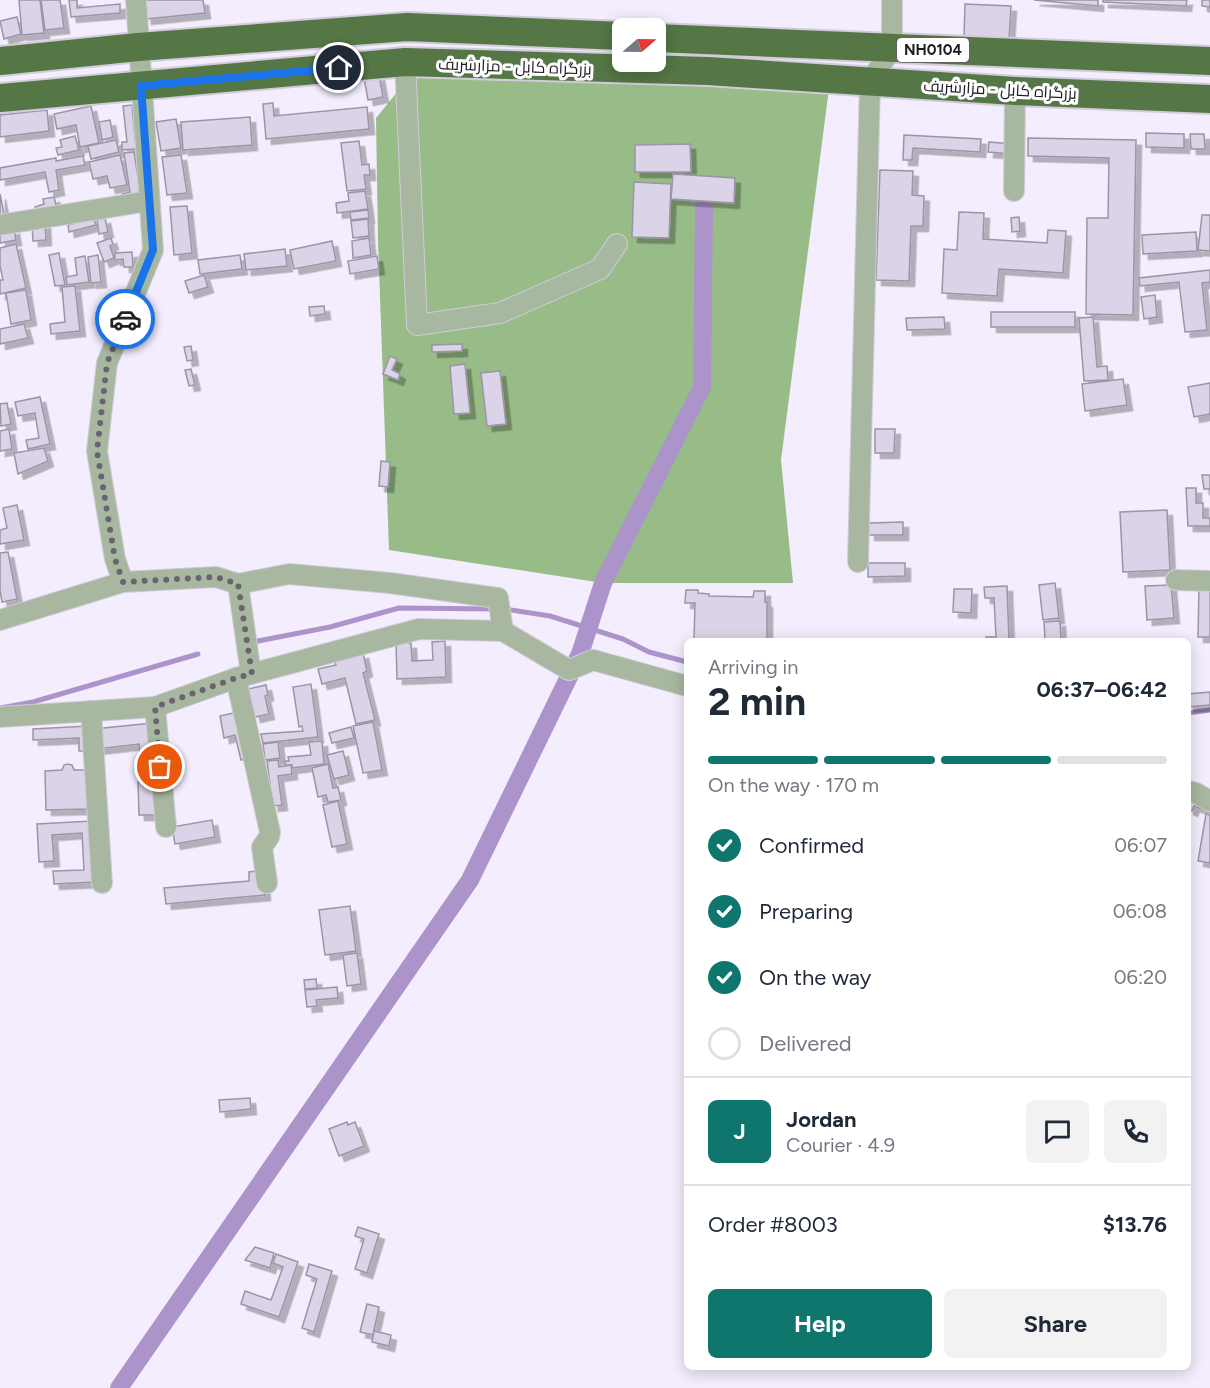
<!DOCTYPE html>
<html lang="en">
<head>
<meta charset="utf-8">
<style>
  body { margin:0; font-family:Figtree,Cairo,sans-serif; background:#f2f2f3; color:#1f2937; height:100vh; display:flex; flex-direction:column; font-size:22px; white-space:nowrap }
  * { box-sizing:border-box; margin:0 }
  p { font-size:20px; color:#747a83 }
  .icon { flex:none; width:33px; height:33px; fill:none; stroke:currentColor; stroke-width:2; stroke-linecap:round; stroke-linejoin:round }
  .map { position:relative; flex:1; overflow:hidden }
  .panel { position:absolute; left:684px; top:638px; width:507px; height:732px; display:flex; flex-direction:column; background:#fff; border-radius:9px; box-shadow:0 3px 15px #0003 }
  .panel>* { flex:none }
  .needle { width:39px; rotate:70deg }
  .fabs { position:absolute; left:612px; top:18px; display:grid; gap:12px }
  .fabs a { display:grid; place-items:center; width:54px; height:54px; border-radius:9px; background:#fff; box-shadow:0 3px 15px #0003; font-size:30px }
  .pin { position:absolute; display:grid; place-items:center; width:51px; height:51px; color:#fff; margin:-26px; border:3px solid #fff; border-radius:50%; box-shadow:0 2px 6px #0007 }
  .courier { position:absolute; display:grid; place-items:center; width:60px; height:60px; margin:-30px; border:4px solid #1a73e8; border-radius:50%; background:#fff; color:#222; box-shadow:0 2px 8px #0007 }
  .overview em { font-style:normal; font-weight:700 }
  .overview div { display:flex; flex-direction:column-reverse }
  .overview { display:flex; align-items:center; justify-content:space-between; height:102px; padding:0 24px }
  h1 { font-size:39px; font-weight:700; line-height:45px }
  .bar { display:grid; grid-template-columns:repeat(4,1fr); gap:9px 6px; align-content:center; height:72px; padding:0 24px }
  .bar i { height:8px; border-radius:4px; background:#e0e1e3 }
  .bar .current { background:#0f766e }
  .bar p { grid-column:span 4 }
  .line { display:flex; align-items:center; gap:15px; padding:0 24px; border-top:2px solid #e0e1e3 }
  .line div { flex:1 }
  .round { display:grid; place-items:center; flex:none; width:63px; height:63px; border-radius:9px; background:#f2f2f3 }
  ol { padding:0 24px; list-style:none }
  li { display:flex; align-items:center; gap:18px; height:66px }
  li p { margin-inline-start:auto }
  li .icon { padding:6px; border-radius:50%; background:#0f766e; color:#fff; stroke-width:4 }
  li:last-child { color:#747a83 }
  li i { width:33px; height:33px; border:3px solid #e0e1e3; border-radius:50% }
  .primary-button { display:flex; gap:12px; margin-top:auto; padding:12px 24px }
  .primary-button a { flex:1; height:69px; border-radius:9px; background:#0f766e; color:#fff; font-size:24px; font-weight:700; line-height:69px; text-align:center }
  .primary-button a+a { background:#f2f2f3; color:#1f2937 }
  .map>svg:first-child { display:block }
  .forest { fill:#98bc87 }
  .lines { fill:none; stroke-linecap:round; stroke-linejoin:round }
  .stream { stroke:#ac94cb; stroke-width:5 }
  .canal { stroke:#ac94cb; stroke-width:18 }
  .building { fill:#dbd3e7; stroke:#9c94a7; stroke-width:1.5; filter:url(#shadow) }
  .minor-casing { stroke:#d1cbda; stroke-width:22 }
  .highway-casing { stroke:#d1cbda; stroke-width:32 }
  .minor { stroke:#a8b8a0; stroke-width:20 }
  .highway { stroke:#557645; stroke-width:28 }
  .done { stroke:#69646f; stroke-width:6; stroke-dasharray:0 10.8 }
  .route { stroke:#1a73e8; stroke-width:8 }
  .labels { text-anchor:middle; stroke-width:6; stroke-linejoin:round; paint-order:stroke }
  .shield { fill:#fdfdfd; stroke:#615f64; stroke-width:1.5 }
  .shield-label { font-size:15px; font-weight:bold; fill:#1e1b22 }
  .street-label { font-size:16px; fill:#1e1b22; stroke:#fdfdfd }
</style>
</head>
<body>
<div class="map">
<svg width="1210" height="1388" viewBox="0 0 1210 1388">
  <defs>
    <filter id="shadow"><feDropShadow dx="5.5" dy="5.5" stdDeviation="0" flood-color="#0004"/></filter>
  </defs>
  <rect width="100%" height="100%" fill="#f3edfd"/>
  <!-- forest -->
  <polygon class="forest" points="421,63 831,73 781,460 793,583 603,583 389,550 378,240 376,118"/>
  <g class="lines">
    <!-- stream -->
    <g class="stream">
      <polyline points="505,609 550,616 623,639 649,652 687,662"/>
      <polyline points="258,641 330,627 399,608 495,609"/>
      <polyline points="0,708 33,702 198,654"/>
      <polyline points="1188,713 1210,710"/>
    </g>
    <!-- canal -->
    <polyline class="canal" points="119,1388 470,880 580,654 603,583 702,387 704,207"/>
  </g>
  <!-- building -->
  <g class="building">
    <polygon points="19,0 40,0 44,33 22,35"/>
    <polygon points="41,0 60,0 64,28 45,30"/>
    <polygon points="69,0 77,0 77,8 120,4 120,13 71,17"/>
    <polygon points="144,0 203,0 205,13 146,19"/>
    <polygon points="1034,0 1098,0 1098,6"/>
    <polygon points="1103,0 1187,0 1186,6 1103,2"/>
    <polygon points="1202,0 1210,0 1210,7 1202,6"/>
    <polygon points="965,4 1011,6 1009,40 964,37"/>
    <polygon points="17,17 21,34 4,39 0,21"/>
    <polygon points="379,75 383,97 368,100 364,78"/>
    <polygon points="273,103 274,116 367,107 369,129 266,139 263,104"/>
    <polygon points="132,105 136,149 122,150 122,142 127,142 123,106"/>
    <polygon points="91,106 99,143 80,147 76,125 57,129 54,114"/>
    <polygon points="47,110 49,131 0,137 0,115"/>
    <polygon points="250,117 252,145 183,150 181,122"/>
    <polygon points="176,119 181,148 161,151 156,122"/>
    <polygon points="110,120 113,137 102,140 99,122"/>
    <polygon points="1146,133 1184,134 1184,148 1146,147"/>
    <polygon points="1190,134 1204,134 1205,149 1191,149"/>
    <polygon points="904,135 981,139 980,152 913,148 912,160 903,160"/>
    <polygon points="75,136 79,150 58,155 56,148 62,147 60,140"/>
    <polygon points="1028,138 1136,140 1133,315 1086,314 1087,218 1108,218 1109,158 1028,156"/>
    <polygon points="116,140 119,152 91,159 88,146"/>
    <polygon points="359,141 362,165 369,164 370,175 364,175 366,189 347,191 341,143"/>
    <polygon points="989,142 1013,144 1012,154 988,152"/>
    <polygon points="690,144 691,172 635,172 635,145"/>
    <polygon points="134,152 141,197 123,200 122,194 130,192 124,153"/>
    <polygon points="120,155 127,185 110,188 107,176 93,179 89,162"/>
    <polygon points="181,155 187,193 167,195 162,157"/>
    <polygon points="83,156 85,165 56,170 59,190 49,192 45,172 0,180 0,168 56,158 56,161"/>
    <polygon points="880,170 913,171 912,195 924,196 923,226 911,226 909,281 876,280"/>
    <polygon points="673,174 735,178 734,203 671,199"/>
    <polygon points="634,182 671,184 669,238 632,237"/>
    <polygon points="365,191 368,209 337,213 336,203 349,201 348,193"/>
    <polygon points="0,194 5,219 0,220"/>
    <polygon points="54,197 58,212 38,218 35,207 44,204 43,199"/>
    <polygon points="187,206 192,253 174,255 170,207"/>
    <polygon points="368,210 369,218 351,220 350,212"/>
    <polygon points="959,212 984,213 983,239 1047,243 1048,230 1066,231 1063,273 999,269 997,296 942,293 944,249 957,250"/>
    <polygon points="1202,215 1210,215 1210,251 1198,250"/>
    <polygon points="1019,217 1020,231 1012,232 1011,218"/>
    <polygon points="94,218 96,225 69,232 68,225"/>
    <polygon points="105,218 108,232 99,234 97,220"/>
    <polygon points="368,219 369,236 353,238 351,221"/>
    <polygon points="45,223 46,240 33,241 32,224"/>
    <polygon points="14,229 16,240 0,243 0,232"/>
    <polygon points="1196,232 1197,251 1143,254 1142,235"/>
    <polygon points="111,238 113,244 110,246 114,258 104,262 97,243"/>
    <polygon points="369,238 371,255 353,258 352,241"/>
    <polygon points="332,241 336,261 294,269 290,250"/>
    <polygon points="16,244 26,288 0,294 0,280 3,280 0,266 0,248"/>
    <polygon points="285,249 287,266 246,270 244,254"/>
    <polygon points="132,252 133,267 124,267 123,259 115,260 115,253"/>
    <polygon points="59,253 65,285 55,286 49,255"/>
    <polygon points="98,255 101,282 91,283 88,257"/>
    <polygon points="240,255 242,269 200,274 198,260"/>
    <polygon points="85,256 89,282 67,285 66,277 77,275 75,258"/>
    <polygon points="377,256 379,269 350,274 348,261"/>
    <polygon points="1210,270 1210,282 1202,283 1207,330 1185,332 1179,282 1140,286 1139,278"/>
    <polygon points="204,275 208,287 189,293 185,281"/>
    <polygon points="75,286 80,331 51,334 50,324 65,322 62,287"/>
    <polygon points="26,290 31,320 11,324 6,293"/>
    <polygon points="1155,295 1157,317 1144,319 1141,297"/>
    <polygon points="324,306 325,314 310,316 309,307"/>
    <rect x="991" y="312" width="84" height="15"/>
    <polygon points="944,317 945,329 907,330 906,318"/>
    <polygon points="1093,317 1097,367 1107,366 1108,380 1084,381 1079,318"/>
    <polygon points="24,324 28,338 0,344 0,329"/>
    <polygon points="462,344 462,351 432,352 432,345"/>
    <polygon points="191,346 193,360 187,361 184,347"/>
    <polygon points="390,356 397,359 392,370 400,374 398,380 383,374"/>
    <polygon points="465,364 470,413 454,414 450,366"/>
    <polygon points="191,369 195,385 189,386 185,370"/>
    <polygon points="500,371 506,424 487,426 481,373"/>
    <polygon points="1123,379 1127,405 1085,411 1082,384"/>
    <polygon points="1210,383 1210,414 1194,417 1188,387"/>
    <polygon points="40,397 50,444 28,449 26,440 39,438 35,413 18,416 15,402"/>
    <polygon points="7,403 11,424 1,426 0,404"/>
    <polygon points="9,429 12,449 0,451 0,431"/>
    <polygon points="875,429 895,429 894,453 875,453"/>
    <polygon points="44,448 48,461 18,474 14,453"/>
    <polygon points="381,461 390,462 388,487 379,486"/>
    <polygon points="1202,475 1210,475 1210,489 1204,489"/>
    <polygon points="1186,488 1196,488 1196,503 1203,503 1203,518 1210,518 1210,526 1188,526"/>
    <polygon points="17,505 24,540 0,544 0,530 7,528 3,508"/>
    <polygon points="1167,510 1170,570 1123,572 1120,512"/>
    <polygon points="903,522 903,535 869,535 869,523"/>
    <polygon points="8,552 17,599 2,602 0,590 0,553"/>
    <polygon points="868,563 905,563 905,576 868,577"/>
    <polygon points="1055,583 1059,618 1043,620 1039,585"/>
    <polygon points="1171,585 1174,618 1147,620 1145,586"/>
    <polygon points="1007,586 1009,640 986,640 986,637 996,637 994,598 985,598 984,587"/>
    <polygon points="1199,587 1210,587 1210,637 1198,637"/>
    <polygon points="954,589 972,589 971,613 953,612"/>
    <polygon points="686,590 698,590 698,593 709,594 709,596 753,597 754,591 765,591 765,602 767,602 767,640 694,640 695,603 685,603"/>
    <polygon points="1060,621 1061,640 1045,640 1044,622"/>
    <polygon points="445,641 446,677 397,679 396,643 411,643 412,661 433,660 432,642"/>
    <polygon points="363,653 367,671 363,673 375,720 356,724 345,678 322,684 318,669 336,665 334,660"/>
    <polygon points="311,684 318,737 263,743 261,734 303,731 302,726 299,727 293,687"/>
    <polygon points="266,685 268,695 265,696 269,714 255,717 248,689"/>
    <polygon points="1210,692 1210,705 1188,707 1188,694"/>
    <polygon points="247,710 257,756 241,760 235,735 224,738 220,716"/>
    <polygon points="373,722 382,770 363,773 353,726"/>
    <polygon points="152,723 156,762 142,764 139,744 97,749 94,729"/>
    <polygon points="88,726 89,751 79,751 79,738 33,740 33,729"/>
    <polygon points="351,727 354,738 332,743 329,733"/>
    <polygon points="322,741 324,764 292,768 292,765 285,765 285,761 289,761 288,757 311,755 309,742"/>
    <polygon points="278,742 280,758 265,760 263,744"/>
    <polygon points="343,751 349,775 334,779 327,755"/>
    <polygon points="278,760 279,767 291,765 292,774 278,776 282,805 273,806 267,761"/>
    <polygon points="67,764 72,765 74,770 86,770 87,809 46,810 45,771 62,770 64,765"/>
    <polygon points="328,764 333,788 338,787 341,800 328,802 326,795 318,797 312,768"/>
    <polygon points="138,782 155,782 156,815 139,815"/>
    <polygon points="1188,797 1210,806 1210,812 1194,806 1192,811 1188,809"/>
    <polygon points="338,801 347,844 332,847 323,805"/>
    <polygon points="1206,814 1210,815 1210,863 1198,861"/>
    <polygon points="212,820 215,837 175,844 172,827"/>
    <polygon points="92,821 95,882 54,884 53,871 84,870 82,833 52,835 54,861 39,862 37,824"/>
    <polygon points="263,870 265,895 166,904 164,888 249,881 249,872"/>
    <polygon points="350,906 356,951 325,955 319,910"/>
    <polygon points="357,953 361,984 347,986 343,955"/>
    <polygon points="316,979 317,988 305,989 304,980"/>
    <polygon points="337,987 338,998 316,1000 317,1006 307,1007 305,990"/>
    <polygon points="250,1098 251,1109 220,1112 219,1100"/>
    <polygon points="347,1122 348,1125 355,1122 364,1146 339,1156 329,1129"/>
    <polygon points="358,1227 379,1234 367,1273 355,1269 364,1239 355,1236"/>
    <polygon points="255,1247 274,1253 270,1268 245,1260"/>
    <polygon points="276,1254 298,1262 279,1317 241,1304 245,1291 271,1300 283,1267 273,1263"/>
    <polygon points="309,1264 332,1271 314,1332 302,1328 317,1279 306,1275"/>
    <polygon points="367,1304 379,1307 373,1335 360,1332"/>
    <polygon points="374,1331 391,1335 389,1346 372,1342"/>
  </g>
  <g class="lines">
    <!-- minor casing -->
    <g class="minor-casing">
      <g id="minor">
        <polyline points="136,0 153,250 107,363 97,451 115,559 123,582 216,577 238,584 251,674"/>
        <polyline points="405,62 417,325 500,313 600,269 617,244"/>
        <polyline points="1014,191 1015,91"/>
        <polyline points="0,225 149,201"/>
        <polyline points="858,562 870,82 892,48 892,0"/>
        <polyline points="1176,580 1210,581"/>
        <polyline points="238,584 289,574 390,583 498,598 503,631"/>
        <polyline points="0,620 123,582"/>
        <polyline points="236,678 270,832 269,837 262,847 267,883"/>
        <polyline points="155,707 166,827"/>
        <polyline points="91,711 102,883"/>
        <polyline points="0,717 155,707 236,678 419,629 503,631 569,670 593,660 687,686"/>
        <polyline points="1188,791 1196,793 1210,801"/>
      </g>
    </g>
    <!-- highway casing -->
    <g class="highway-casing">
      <g id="highway">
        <polyline points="656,38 1210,61"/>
        <polyline points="0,61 138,47 407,27 622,36"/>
        <polyline points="0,98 405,62 708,71 1015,91 1210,99"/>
      </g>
    </g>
    <!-- minor -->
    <use href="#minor" class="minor"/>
    <!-- highway -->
    <use href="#highway" class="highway"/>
  </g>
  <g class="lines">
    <!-- done -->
    <polyline class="done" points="125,319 107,363 97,451 115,559 123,582 216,577 238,584 252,674 236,678 155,707 160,767"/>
    <!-- route -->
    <polyline class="route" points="125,319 153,250 141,86 339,68"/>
  </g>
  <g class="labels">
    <!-- shield labels -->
    <rect class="shield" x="897" y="38" width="72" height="24" rx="4.5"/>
    <g class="shield-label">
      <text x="933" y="55">NH0104</text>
    </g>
    <!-- street labels -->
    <g class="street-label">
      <text transform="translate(515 66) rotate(2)" y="6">بزرگراه کابل - مزارشریف</text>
      <text transform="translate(1000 89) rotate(3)" y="6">بزرگراه کابل - مزارشریف</text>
    </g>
  </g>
</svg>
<div class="fabs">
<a><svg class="needle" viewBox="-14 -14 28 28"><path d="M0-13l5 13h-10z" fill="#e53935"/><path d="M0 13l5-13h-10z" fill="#747a83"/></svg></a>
</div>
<div class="pin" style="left:160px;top:767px;background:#ea580c"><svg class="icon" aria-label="bag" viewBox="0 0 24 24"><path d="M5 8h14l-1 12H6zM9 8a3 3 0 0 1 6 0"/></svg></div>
<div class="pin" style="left:339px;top:68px;background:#1f2937"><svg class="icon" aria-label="home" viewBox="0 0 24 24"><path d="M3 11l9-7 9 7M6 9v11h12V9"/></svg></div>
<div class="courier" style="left:125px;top:319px"><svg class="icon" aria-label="car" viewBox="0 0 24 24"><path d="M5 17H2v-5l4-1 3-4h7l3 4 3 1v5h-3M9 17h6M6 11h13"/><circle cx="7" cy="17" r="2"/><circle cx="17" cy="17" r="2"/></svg></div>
<section class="panel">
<div class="overview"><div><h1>2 min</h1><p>Arriving in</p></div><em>06:37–06:42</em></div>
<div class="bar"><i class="current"></i><i class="current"></i><i class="current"></i><i></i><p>On the way · 170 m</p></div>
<ol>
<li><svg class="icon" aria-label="check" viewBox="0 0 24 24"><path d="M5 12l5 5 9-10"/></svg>Confirmed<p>06:07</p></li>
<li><svg class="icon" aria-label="check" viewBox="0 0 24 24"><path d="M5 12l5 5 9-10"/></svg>Preparing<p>06:08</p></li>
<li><svg class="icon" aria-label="check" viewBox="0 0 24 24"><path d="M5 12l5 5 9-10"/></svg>On the way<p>06:20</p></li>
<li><i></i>Delivered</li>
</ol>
<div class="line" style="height:108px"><b class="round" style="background:#0f766e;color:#fff">J</b><div><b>Jordan</b><p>Courier · 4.9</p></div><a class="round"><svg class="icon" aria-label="chat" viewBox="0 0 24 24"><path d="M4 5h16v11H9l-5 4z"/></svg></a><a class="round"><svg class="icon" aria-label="phone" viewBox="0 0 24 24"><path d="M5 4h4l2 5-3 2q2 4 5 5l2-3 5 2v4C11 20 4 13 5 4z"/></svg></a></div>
<div class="line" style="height:78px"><div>Order #8003</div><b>$13.76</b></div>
<div class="primary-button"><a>Help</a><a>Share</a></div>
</section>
</div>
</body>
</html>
